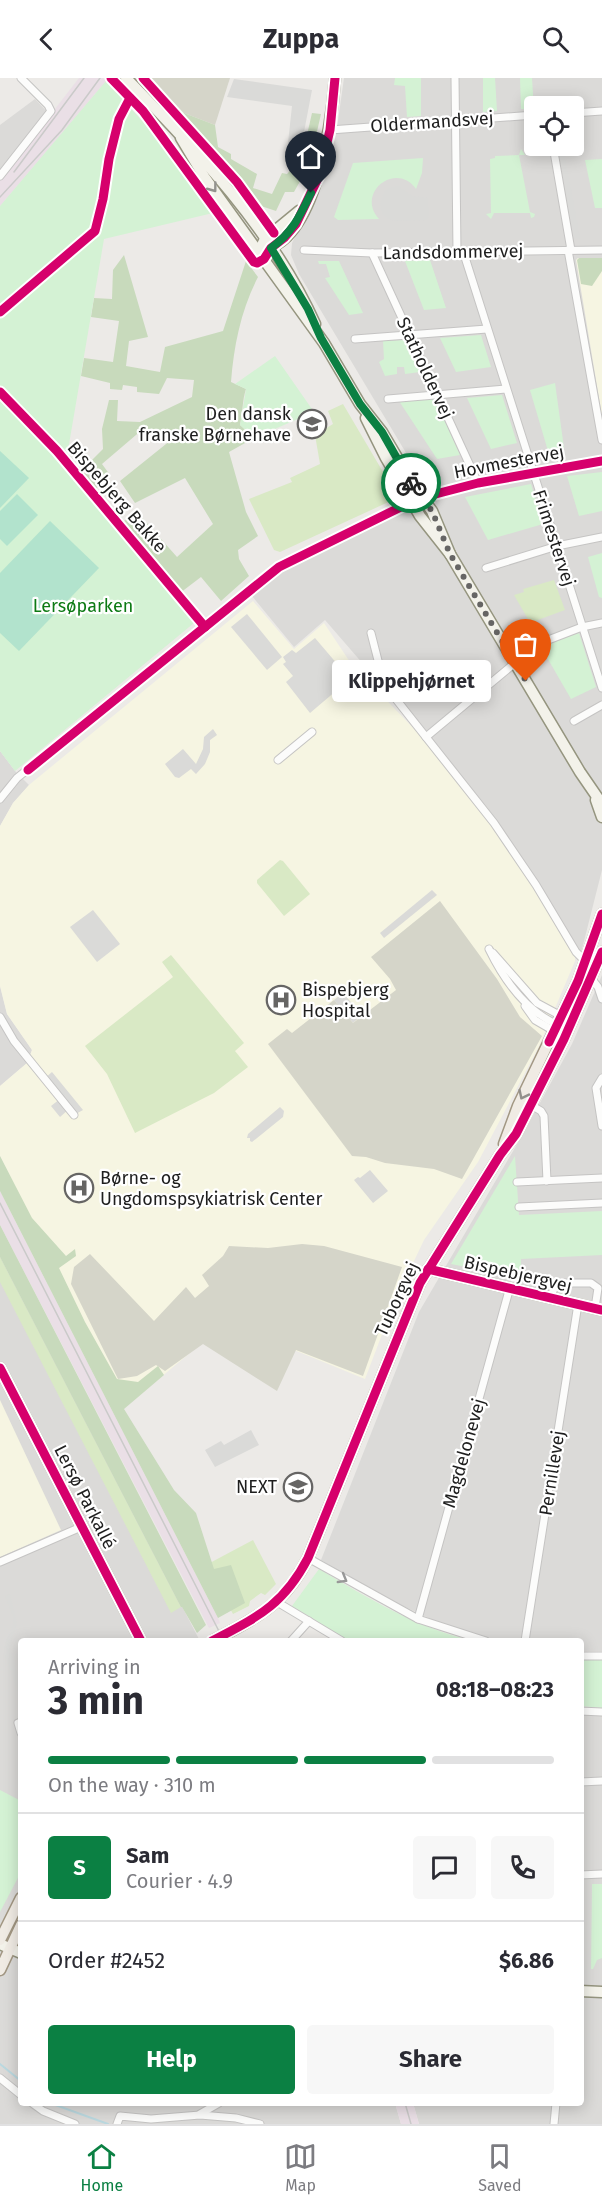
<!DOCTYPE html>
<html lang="en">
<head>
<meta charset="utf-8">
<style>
  body { margin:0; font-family:"Fira Sans",sans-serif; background:#f7f7f7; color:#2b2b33; height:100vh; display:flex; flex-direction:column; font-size:22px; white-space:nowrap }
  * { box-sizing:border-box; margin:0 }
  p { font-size:20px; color:#7c7c81 }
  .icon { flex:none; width:33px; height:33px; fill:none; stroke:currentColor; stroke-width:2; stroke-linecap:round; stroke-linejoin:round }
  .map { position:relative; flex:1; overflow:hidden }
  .panel { position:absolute; left:18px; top:1560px; width:566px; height:468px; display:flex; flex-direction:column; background:#fff; border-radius:6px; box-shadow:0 3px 15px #0003 }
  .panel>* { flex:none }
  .fabs { position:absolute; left:524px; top:18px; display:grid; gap:12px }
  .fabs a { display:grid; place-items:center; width:60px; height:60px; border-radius:6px; background:#fff; box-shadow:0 3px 15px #0003; font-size:30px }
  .pin { position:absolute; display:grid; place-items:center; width:51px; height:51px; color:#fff; margin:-62px -26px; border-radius:50% 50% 50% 0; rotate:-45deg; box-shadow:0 0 6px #0007 }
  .pin .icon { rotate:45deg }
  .courier { position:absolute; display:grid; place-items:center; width:60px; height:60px; margin:-30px; border:4px solid #0b8043; border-radius:50%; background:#fff; color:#222; box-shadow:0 2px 8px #0007 }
  .bubble { position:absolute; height:42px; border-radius:6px; background:#fff; box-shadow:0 3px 15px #0003; font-size:20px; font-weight:700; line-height:42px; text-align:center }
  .summary em { font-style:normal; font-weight:700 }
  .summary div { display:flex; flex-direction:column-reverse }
  .summary { display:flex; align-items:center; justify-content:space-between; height:102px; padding:0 30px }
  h1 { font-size:39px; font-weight:700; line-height:45px }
  .bar { display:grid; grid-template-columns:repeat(4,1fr); gap:9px 6px; align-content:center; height:72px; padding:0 30px }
  .bar i { height:8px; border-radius:4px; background:#e1e1e2 }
  .bar .on { background:#0b8043 }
  .bar p { grid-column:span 4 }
  .line { display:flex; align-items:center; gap:15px; padding:0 30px; border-top:2px solid #e1e1e2 }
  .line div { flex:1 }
  .round { display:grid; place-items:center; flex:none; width:63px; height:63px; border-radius:6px; background:#f7f7f7 }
  .primary-button { display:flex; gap:12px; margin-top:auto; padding:12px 30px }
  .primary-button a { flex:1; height:69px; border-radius:6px; background:#0b8043; color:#fff; font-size:24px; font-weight:700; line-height:69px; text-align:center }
  .primary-button a+a { background:#f7f7f7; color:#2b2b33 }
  header { display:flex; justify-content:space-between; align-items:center; height:78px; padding:0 30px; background:#fff; font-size:27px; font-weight:700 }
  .menu { display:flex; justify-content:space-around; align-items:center; height:84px; border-top:2px solid #e1e1e2; background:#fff; font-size:16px; color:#7c7c81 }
  .menu a { display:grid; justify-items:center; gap:3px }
  .menu .on { color:#0b8043 }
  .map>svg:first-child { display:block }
  .residential { fill:#dbdad8; fill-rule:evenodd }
  .industrial { fill:#eadfe6 }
  .education { fill:#f6f5e2 }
  .religious { fill:#dadad8 }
  .construction { fill:#d5d5c9 }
  .grass { fill:#d9e9c5 }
  .forest { fill:#c8dabc }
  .park { fill:#d4f2d4 }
  .pitch { fill:#b2e3cd }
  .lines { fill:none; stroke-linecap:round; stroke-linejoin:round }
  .stream { stroke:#bad8df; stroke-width:2 }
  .street-casing { stroke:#c5c4c3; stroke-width:9 }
  .secondary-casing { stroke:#95957f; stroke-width:13 }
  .primary-casing { stroke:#a29783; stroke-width:13 }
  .street { stroke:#fcfcfb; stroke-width:7 }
  .secondary { stroke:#f3f2ea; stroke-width:10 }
  .primary { stroke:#f0ebe4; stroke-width:10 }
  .tram { stroke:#cacac9; stroke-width:1.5 }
  .primary-bridge-casing { stroke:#a29783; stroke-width:13; stroke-linecap:butt }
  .primary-bridge { stroke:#f0ebe4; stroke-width:10 }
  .cycleway-casing { stroke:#fff; stroke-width:13 }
  .cycleway { stroke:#d6006c; stroke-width:9 }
  .oneway { stroke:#93938e }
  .oneway2 { stroke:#928f8b }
  .oneway3 { stroke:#989898 }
  .done { stroke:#666564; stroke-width:6; stroke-dasharray:0 10.8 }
  .route { stroke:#0b8043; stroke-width:8 }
  .labels { text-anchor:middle; stroke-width:4.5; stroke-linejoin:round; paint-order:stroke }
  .street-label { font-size:18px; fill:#1e1e1e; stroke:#fff }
  .poi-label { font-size:18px; fill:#1e1e1e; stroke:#fff; text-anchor:end }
  .park-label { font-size:18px; fill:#0d7a14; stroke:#fff }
</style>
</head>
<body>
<header><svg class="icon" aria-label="back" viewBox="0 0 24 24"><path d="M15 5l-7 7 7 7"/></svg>Zuppa<svg class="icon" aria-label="search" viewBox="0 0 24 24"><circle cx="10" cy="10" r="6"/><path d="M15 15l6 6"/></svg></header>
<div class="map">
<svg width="602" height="2046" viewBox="0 0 602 2046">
  <rect width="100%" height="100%" fill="#eceae7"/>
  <!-- residential -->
  <g class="residential">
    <path d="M344,0H602V792L581,875L524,783L487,729L325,542L294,569L252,518L284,491L407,432L436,425L299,196L291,177L292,165L324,100L336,57ZM534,28H573V68H534Z"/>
    <polygon points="35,21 50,37 0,98 0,47"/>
    <polygon points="0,673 15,693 29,707 13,725 0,748"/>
    <polygon points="602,897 602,1573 581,1573 580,1563 505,1563 470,1556 444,1547 377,1516 321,1482 419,1234 523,1056 572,966"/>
    <polygon points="0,908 7,936 32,972 27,985 0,1008"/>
    <polygon points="0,1179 200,1563 21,1563 21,2025 395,2025 401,2046 0,2046"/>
    <polygon points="581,1635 602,1637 602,2046 419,2046 413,2025 580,2025"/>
  </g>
  <!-- industrial -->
  <g class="industrial">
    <polygon points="79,0 103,0 106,3 0,128 0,102"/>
    <polygon points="0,1113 218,1540 220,1545 209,1550 0,1147"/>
    <polygon points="395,2025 413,2025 419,2046 401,2046"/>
  </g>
  <!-- education -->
  <g class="education">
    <polygon points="578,180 602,180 602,338 576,182"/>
    <polygon points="253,523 294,571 324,545 350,584 416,653 489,744 537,815 575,877 575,883 539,968 478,1084 424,1162 394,1225 365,1301 294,1272 203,1264 123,1331 0,1078 0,1008 27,985 32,972 7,936 0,908 0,748 13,725 29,707"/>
    <polygon points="0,1322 61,1452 0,1479"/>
  </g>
  <!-- religious -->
  <g class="religious">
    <polygon points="234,1 312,12 300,75 287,74 292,28 227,19"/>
    <polygon points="558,68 563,68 580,161 574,160"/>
    <polygon points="398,108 412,118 428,120 429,138 426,142 395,143 387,140 382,134 380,127 384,114 390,110"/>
    <polygon points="247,536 282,579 267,592 231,549"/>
    <polygon points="315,560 350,601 310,635 286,604 293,598 283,586 286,584 283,579 292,572 296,575"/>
    <polygon points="213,651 217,657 210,662 210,674 205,686 196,696 191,691 179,700 175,699 165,686 183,671 196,686 203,671 204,659"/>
    <polygon points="432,812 437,817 384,860 380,855"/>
    <polygon points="93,832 120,866 97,884 70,849"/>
    <polygon points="343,915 362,937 353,945 334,922"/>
    <polygon points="52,994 83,1032 74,1037 69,1031 60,1039 51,1028 60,1021 44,1001"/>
    <polygon points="280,1029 284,1033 283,1039 252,1064 250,1063 250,1060 247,1060 248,1056"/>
    <polygon points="370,1092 388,1113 373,1125 354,1102 358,1099 360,1100"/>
    <polygon points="251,1352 259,1367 215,1389 205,1372 221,1363 224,1367"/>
    <polygon points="10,1516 17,1544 10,1567 10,1573 21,1606 21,1621 5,1577 6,1564 13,1547 13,1538 5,1518"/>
  </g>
  <!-- construction -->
  <g class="construction">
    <polygon points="148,0 230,0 215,47 184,35"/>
    <polygon points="440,823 497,901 520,939 542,958 462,1101 434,1091 385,1085 366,1079 352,1078 268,966 287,951 292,955 334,922 353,945 396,912 390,901 371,879"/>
    <polygon points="302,1166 324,1168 402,1189 363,1298 296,1272 277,1313 203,1266 165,1293 156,1287 137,1298 118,1301 71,1206 74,1189 90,1176 154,1243 186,1209 195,1220 209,1208 202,1197 223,1178 229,1168 268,1170"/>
  </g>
  <!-- grass -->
  <g class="grass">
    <polygon points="343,326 396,416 395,421 280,474 274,472 249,421 292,404 290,400 320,386 315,357 333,346 328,333"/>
    <polygon points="554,502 565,532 535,543 528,541 514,517 524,514 523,511"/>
    <polygon points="280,782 283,783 310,816 284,838 257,805 257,802"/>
    <polygon points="171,877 244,965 235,973 248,989 214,1015 135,1055 107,996 85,968 173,899 162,884"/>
    <polygon points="0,1179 181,1529 171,1535 0,1204"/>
    <polygon points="253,1462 276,1506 265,1517 261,1515 250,1523 249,1528 233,1536 206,1487"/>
  </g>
  <!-- forest -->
  <g class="forest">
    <path d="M172,24L184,35L215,47L218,69L231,76V81L257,96L253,110L272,116L282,95L287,96L302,79L312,35L321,36C315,63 309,90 294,114H285L276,133L258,127L171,26Z"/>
    <path d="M124,177L148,259L129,263L126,288L160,294L165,269L223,253L246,183L258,199C241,232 234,267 231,304L246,311C242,323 243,334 240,347L254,360L229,374L246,434L258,458L238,472L239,481L249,498L221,523L201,499L180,515L122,444L138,435L177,479L213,446L185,400L135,425L120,403L171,362L165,353L143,351L102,386L110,397L95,412L80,394L103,371L102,351L109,322H118L117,343L140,344L192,319L194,302L167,300L159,316L137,314V309L123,307L122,312L110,311V305L81,298L84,280L113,284L119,243L91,239L94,220L112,221L113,192Z"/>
    <polygon points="579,180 602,180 602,193 592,208 581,206 577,182"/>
    <polygon points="0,1078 32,1140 66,1178 75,1171 76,1178 59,1190 85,1244 117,1301 138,1304 158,1288 164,1297 124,1331 174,1412 196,1435 214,1491 231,1487 245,1525 218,1540 0,1113"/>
    <polygon points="0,1147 206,1547 197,1555 182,1529 181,1529 0,1179"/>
  </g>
  <!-- park -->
  <g class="park">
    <polygon points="395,0 421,0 421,38 407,39 405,8 394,7"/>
    <polygon points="483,0 495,0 497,33 483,34"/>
    <polygon points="520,0 532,0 534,32 521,31"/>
    <polygon points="106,3 152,54 213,135 104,161 67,378 200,540 15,693 0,673 0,128"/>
    <polygon points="521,71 525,77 519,77 530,134 535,136 534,139 531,140 530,135 494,135 491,141 486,136 491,135 490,81 495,80 495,78 519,77"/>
    <path d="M423,80L422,95L416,111C397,83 355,114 379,141L338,142L334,139L353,85Z"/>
    <polygon points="602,81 602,130 595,130 585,82"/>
    <polygon points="430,182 446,230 424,232 405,183"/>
    <polygon points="318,183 339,183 363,235 349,237 325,200 330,199 326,186 319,186"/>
    <polygon points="481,257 491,289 456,294 440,260"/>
    <polygon points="407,262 420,294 405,296 404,289 397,289 397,296 385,298 379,284 384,281 383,263"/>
    <polygon points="275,278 314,334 254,360 240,347 246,311 235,306"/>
    <polygon points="555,305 564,370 548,373 530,312"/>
    <polygon points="502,317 517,365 491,371 467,320"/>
    <polygon points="435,321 460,377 437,381 399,323"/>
    <polygon points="602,394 602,433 579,438 567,398"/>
    <polygon points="531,406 543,446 488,462 465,419"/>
    <polygon points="602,475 602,520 599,519 588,479"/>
    <polygon points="579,555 596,609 571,621 541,569"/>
    <polygon points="515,1078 519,1137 602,1133 602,1177 521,1181 521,1200 451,1186"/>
    <path d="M319,1491C368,1520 417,1550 473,1563H349L292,1528Z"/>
    <polygon points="580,1581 602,1582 602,1630 581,1628"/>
    <polygon points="0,1712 21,1723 21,1794 0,1834"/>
    <polygon points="592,1806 602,1806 602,1880 597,1882 593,1891 591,1891"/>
  </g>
  <!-- pitch -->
  <g class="pitch">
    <polygon points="0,373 29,400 0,430"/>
    <polygon points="17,416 38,437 7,468 0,461 0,433"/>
    <polygon points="50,443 99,490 19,573 0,555 0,495"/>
  </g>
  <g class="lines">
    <!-- stream -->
    <g class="stream">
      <polyline points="0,1986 21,2003"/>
      <polyline points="50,2025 108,2046"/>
    </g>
    <!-- street casing -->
    <g class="street-casing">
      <g id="street">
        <polyline points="455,0 457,173"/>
        <polyline points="573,35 602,33"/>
        <polyline points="330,52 534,37"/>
        <polyline points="553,68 571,172"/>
        <polyline points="0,98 51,33 48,27 21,0"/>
        <polyline points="304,172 372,175 602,172"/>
        <polyline points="568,172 602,362"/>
        <polyline points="463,173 602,610"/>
        <polyline points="372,175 478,405"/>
        <polyline points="355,261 487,251"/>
        <polyline points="388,321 506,311"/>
        <polyline points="486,490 557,468 602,459"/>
        <polyline points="371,555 384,606 494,745 536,807 576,874 586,884"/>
        <polyline points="530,569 582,549 602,545"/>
        <polyline points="574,643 602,627"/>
        <polyline points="426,659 515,585"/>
        <polyline points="278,682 312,654"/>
        <polyline points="0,721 17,700 279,489 402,428 434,416 478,405 602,383"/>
        <path d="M489,871C504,902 526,933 558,947"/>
        <polyline points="493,875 537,925 563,939"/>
        <polyline points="591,900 598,909 602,921"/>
        <polyline points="525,928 535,942 554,953"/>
        <polyline points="0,939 14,963 74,1037"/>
        <polyline points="602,1000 596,1010 602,1048"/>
        <polyline points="531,1027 541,1033 544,1038 547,1103"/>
        <polyline points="517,1104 602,1100"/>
        <polyline points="519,1129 602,1125"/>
        <polyline points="550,1219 557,1205 591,1205 598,1210 595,1230"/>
        <polyline points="308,1480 418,1541 486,1563"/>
        <polyline points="0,1484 81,1449"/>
        <polyline points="277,1524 342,1563"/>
        <polyline points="418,1541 510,1209"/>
        <polyline points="291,1563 309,1543"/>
        <polyline points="525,1563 578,1226"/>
        <polyline points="580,1578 602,1578"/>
        <polyline points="580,1633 602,1634"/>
        <polyline points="21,1644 18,1645 21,1655"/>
        <polyline points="580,1704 602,1703"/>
        <polyline points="580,1797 602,1796"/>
        <polyline points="0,2000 21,2017"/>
        <polyline points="32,2025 43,2033 75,2046"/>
        <polyline points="200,2036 219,2025"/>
        <polyline points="117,2046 120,2038 151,2041 200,2037 236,2040 260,2046"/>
        <polyline points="554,2046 556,2025"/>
      </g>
    </g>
    <!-- secondary casing -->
    <g class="secondary-casing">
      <g id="secondary">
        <path d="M126,0C197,73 273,152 315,246"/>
        <polyline points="181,60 205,100 324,265 360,326 382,354 415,410 432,433 450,476"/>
        <polyline points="262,167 265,161 299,133"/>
        <path d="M265,171C316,160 332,43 335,0"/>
        <polyline points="366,340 386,380 420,438 450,476 580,694 602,726"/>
        <polyline points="596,722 602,739"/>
        <polyline points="428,1191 602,1232"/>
        <polyline points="0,1290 141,1563"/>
        <polyline points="0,1866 21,1875"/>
        <polyline points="580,1913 602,1914"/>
      </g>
    </g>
    <!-- primary casing -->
    <g class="primary-casing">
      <g id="primary">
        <polyline points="504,1066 518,1028 578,903 602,836"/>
        <path d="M233,1552C269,1533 289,1517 308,1480L420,1205L500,1077L516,1056L564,961L602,874"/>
        <polyline points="0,1862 21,1820"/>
        <polyline points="0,1892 21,1847"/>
      </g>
    </g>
    <!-- street -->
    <use href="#street" class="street"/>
    <!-- secondary -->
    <use href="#secondary" class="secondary"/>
    <!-- primary -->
    <use href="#primary" class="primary"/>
    <!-- tram -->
    <g class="tram">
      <polyline points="14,94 84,0"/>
      <polyline points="0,119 62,52 100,0"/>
      <polyline points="0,1125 224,1563"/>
      <polyline points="405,2025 411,2046"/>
    </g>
    <!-- primary-bridge casing -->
    <g class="primary-bridge-casing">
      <polyline id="primary-bridge" points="212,1563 233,1552"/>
    </g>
    <!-- primary-bridge -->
    <use href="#primary-bridge" class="primary-bridge"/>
    <!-- cycleway casing -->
    <g class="cycleway-casing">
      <g id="cycleway">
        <polyline points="111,0 143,33 254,184 257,185 264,181 271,170 284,160 296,146 319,98 330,52 335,0"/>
        <polyline points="143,0 237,104 274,155"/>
        <polyline points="0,234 95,153 103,121 109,81 119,41 130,20"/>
        <polyline points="0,314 57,373 205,549"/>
        <polyline points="428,418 478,405 602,383"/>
        <polyline points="28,692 279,489 407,426"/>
        <polyline points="549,964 578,903 602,836"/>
        <polyline points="428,1191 602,1232"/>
        <polyline points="0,1290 141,1563"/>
        <path d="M212,1563C257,1539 283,1528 308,1480L420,1205L500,1077L516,1056L564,961L602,874"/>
      </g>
    </g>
    <!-- cycleway -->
    <use href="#cycleway" class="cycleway"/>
  </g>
  <!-- one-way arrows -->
  <defs><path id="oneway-chevron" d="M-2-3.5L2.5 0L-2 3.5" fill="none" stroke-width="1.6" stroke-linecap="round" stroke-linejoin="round" transform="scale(1.5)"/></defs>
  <use class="oneway" href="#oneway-chevron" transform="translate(213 110) rotate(53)"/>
  <use class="oneway2" href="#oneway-chevron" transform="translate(523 1017) rotate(116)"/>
  <use class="oneway3" href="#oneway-chevron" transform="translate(343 1501) rotate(30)"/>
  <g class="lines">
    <!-- done -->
    <polyline class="done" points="411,405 432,433 450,476 526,603"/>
    <!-- route -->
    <path class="route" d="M311,115C300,138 292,155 271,170L308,231L321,260L360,326L382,354L411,405"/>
  </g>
  <!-- icons -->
  <defs>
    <g id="school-ring" transform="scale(1.5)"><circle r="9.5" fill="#fff" stroke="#666564" stroke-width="1.5"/><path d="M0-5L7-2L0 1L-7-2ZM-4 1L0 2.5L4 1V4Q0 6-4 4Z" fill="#666564"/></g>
    <g id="hospital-ring" transform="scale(1.5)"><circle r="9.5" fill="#fff" stroke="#666564" stroke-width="1.5"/><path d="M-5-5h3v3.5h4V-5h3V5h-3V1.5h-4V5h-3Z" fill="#666564"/></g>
  </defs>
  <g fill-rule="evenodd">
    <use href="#school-ring" x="312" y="346"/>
    <use href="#hospital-ring" x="281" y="922"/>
    <use href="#hospital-ring" x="79" y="1110"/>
    <use href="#school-ring" x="298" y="1409"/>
  </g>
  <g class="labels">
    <!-- street labels -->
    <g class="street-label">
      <text transform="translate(432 44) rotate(-4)" y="6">Oldermandsvej</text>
      <text transform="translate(453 174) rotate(-1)" y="6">Landsdommervej</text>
      <text transform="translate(425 290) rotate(65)" y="6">Statholdervej</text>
      <text transform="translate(509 384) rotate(-11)" y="6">Hovmestervej</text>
      <text transform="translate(117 419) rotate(49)" y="6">Bispebjerg Bakke</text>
      <text transform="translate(554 460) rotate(72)" y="6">Frimestervej</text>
      <text transform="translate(518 1196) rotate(13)" y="6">Bispebjergvej</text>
      <text transform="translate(397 1221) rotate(-65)" y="6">Tuborgvej</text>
      <text transform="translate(464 1375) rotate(-74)" y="6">Magdelonevej</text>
      <text transform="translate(552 1395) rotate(-81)" y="6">Pernillevej</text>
      <text transform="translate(85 1419) rotate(63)" y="6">Lersø Parkallé</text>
    </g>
    <!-- poi labels -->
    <g class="poi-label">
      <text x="291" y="342">Den dansk<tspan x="291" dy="21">franske Børnehave</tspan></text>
      <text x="302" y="918" text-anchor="start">Bispebjerg<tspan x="302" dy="21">Hospital</tspan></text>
      <text x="100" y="1106" text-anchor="start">Børne- og<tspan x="100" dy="21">Ungdomspsykiatrisk Center</tspan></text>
      <text x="277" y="1415">NEXT</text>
    </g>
    <!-- park labels -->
    <g class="park-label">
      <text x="83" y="534">Lersøparken</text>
    </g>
  </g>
</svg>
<div class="fabs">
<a><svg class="icon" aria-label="locate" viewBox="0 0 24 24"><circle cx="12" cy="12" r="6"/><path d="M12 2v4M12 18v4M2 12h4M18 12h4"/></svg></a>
</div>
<div class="pin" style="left:526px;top:603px;background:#ea580c"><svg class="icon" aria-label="bag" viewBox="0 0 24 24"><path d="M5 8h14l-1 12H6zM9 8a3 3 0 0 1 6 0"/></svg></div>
<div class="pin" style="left:311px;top:115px;background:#1f2937"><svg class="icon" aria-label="home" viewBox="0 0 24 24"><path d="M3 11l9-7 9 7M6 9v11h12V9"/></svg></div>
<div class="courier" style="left:411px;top:405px"><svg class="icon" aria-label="bike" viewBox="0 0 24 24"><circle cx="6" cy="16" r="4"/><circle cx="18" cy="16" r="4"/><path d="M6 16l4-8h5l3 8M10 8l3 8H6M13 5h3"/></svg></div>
<div class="bubble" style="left:332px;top:582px;width:159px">Klippehjørnet</div>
<section class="panel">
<div class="summary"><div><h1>3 min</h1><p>Arriving in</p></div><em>08:18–08:23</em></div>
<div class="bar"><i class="on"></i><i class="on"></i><i class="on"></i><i></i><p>On the way · 310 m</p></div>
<div class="line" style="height:108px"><b class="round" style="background:#0b8043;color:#fff">S</b><div><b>Sam</b><p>Courier · 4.9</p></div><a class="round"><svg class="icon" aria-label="chat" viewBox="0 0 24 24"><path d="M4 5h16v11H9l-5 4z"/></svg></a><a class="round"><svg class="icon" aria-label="phone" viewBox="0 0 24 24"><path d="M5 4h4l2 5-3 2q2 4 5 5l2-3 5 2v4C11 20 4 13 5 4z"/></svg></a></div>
<div class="line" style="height:78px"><div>Order #2452</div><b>$6.86</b></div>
<div class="primary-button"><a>Help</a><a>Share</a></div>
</section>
</div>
<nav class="menu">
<a class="on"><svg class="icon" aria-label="home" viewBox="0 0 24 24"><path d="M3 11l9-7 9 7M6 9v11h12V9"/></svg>Home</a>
<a><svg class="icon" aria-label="map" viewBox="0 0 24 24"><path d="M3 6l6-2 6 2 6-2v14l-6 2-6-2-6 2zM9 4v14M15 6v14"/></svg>Map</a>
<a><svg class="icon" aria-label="saved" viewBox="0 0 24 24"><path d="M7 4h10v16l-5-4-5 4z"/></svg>Saved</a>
</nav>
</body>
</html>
